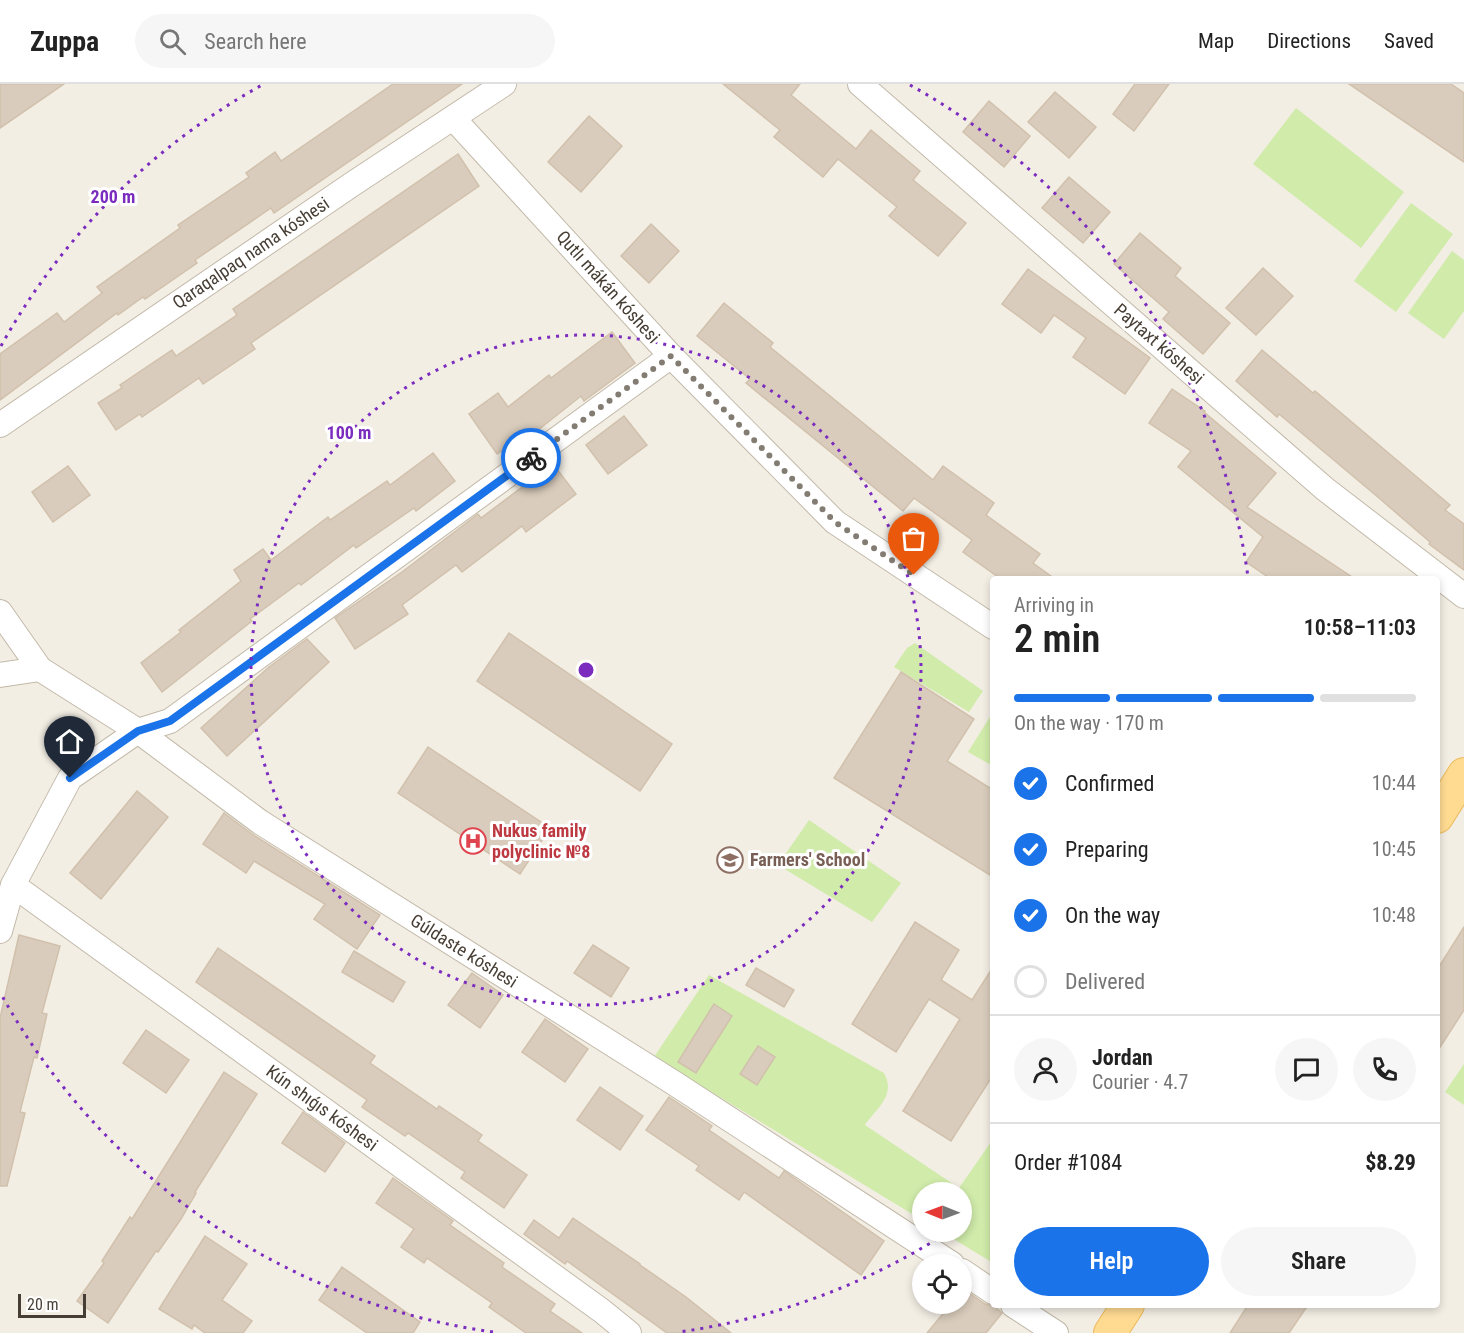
<!DOCTYPE html>
<html lang="en">
<head>
<meta charset="utf-8">
<style>
  body { margin:0; font-family:"Roboto Condensed",sans-serif; background:#f6f6f6; color:#222; height:100vh; display:flex; flex-direction:column; font-size:22px; white-space:nowrap }
  * { box-sizing:border-box; margin:0 }
  p { font-size:20px; color:#767676 }
  .icon { flex:none; width:33px; height:33px; fill:none; stroke:currentColor; stroke-width:2; stroke-linecap:round; stroke-linejoin:round }
  .map { position:relative; flex:1; overflow:hidden }
  .sheet { position:absolute; left:990px; top:492px; width:450px; height:732px; display:flex; flex-direction:column; background:#fff; border-radius:6px; box-shadow:0 3px 9px #0003 }
  .sheet>* { flex:none }
  .needle { width:39px; rotate:271deg }
  .fabs { position:absolute; left:912px; top:1098px; display:grid; gap:12px }
  .fabs a { display:grid; place-items:center; width:60px; height:60px; border-radius:50%; background:#fff; box-shadow:0 3px 9px #0003; font-size:30px }
  .scale { position:absolute; left:18px; bottom:15px; width:68px; box-sizing:border-box; padding-left:6px; border:3px solid #463e34; border-top:0; font-size:16px; line-height:21px; white-space:nowrap; color:#463e34; -webkit-text-stroke:4px #fff; paint-order:stroke }
  .pin { position:absolute; display:grid; place-items:center; width:51px; height:51px; color:#fff; margin:-62px -26px; border-radius:50% 50% 50% 0; rotate:-45deg; box-shadow:0 0 6px #0007 }
  .pin .icon { rotate:45deg }
  .courier { position:absolute; display:grid; place-items:center; width:60px; height:60px; margin:-30px; border:4px solid #1a73e8; border-radius:50%; background:#fff; color:#222; box-shadow:0 2px 8px #0007 }
  .headline em { font-style:normal; font-weight:600 }
  .headline div { display:flex; flex-direction:column-reverse }
  .headline { display:flex; align-items:center; justify-content:space-between; height:102px; padding:0 24px }
  h1 { font-size:39px; font-weight:600; line-height:45px }
  .bar { display:grid; grid-template-columns:repeat(4,1fr); gap:9px 6px; align-content:center; height:72px; padding:0 24px }
  .bar i { height:8px; border-radius:4px; background:#e0e0e0 }
  .bar .selected { background:#1a73e8 }
  .bar p { grid-column:span 4 }
  .line { display:flex; align-items:center; gap:15px; padding:0 24px; border-top:2px solid #e0e0e0 }
  .line div { flex:1 }
  .round { display:grid; place-items:center; flex:none; width:63px; height:63px; border-radius:32px; background:#f6f6f6 }
  ol { padding:0 24px; list-style:none }
  li { display:flex; align-items:center; gap:18px; height:66px }
  li p { margin-inline-start:auto }
  li .icon { padding:6px; border-radius:50%; background:#1a73e8; color:#fff; stroke-width:4 }
  li:last-child { color:#767676 }
  li i { width:33px; height:33px; border:3px solid #e0e0e0; border-radius:50% }
  .primary-button { display:flex; gap:12px; margin-top:auto; padding:12px 24px }
  .primary-button a { flex:1; height:69px; border-radius:36px; background:#1a73e8; color:#fff; font-size:24px; font-weight:600; line-height:69px; text-align:center }
  .primary-button a+a { background:#f6f6f6; color:#222 }
  header { display:flex; align-items:center; gap:36px; box-sizing:border-box; height:84px; padding:0 30px; background:#fff; border-bottom:2px solid #e0e0e0 }
  header strong { font-size:28px }
  nav { display:flex; gap:33px; margin-inline-start:auto; font-size:21px }
  .search { width:420px; height:54px; background:#f6f6f6; display:flex; align-items:center; gap:15px; box-sizing:border-box; padding:0 21px; border-radius:33px; color:#767676; font-size:22px }
  .map>svg:first-child { display:block }
  .green { fill:#d0ebaa }
  .building { fill:#d9ccbc; stroke:#d1c1ac; stroke-width:1.5 }
  .lines { fill:none; stroke-linecap:round; stroke-linejoin:round }
  .minor-casing { stroke:#c2b9a9; stroke-width:26 }
  .major-casing { stroke:#ecba5a; stroke-width:34 }
  .minor { stroke:#fff; stroke-width:24 }
  .major { stroke:#ffdb92; stroke-width:32 }
  .done { stroke:#837c72; stroke-width:6; stroke-dasharray:0 10.8 }
  .route { stroke:#1a73e8; stroke-width:8 }
  .ring { fill:none; stroke:#7b2cbf; stroke-width:3; stroke-dasharray:3 6 }
  .labels { text-anchor:middle; stroke-width:6; stroke-linejoin:round; paint-order:stroke }
  .street-label { font-size:18px; fill:#463e34; stroke:#fff }
  .health-label { font-size:18px; font-weight:bold; fill:#be3a42; stroke:#fff; text-anchor:start }
  .education-label { font-size:18px; font-weight:bold; fill:#785e54; stroke:#fff; text-anchor:start }
  .centre { fill:#7b2cbf; stroke:#fff; stroke-width:3 }
  .ring-label { font-size:18px; text-anchor:middle; font-weight:bold; fill:#7b2cbf; stroke:#fff; stroke-width:6; stroke-linejoin:round; paint-order:stroke }
</style>
</head>
<body>
<header>
<strong>Zuppa</strong>
<div class="search"><svg class="icon" aria-label="search" viewBox="0 0 24 24"><circle cx="10" cy="10" r="6"/><path d="M15 15l6 6"/></svg>Search here</div>
<nav><a>Map</a><a>Directions</a><a>Saved</a></nav>
</header>
<div class="map">
<svg width="1464" height="1249" viewBox="0 0 1464 1249">
  <rect width="100%" height="100%" fill="#f3eee4"/>
  <!-- green -->
  <g class="green">
    <polygon points="1296,24 1404,108 1361,164 1253,80"/>
    <polygon points="1411,119 1453,150 1396,228 1354,197"/>
    <polygon points="1452,167 1464,176 1464,227 1444,255 1408,229"/>
    <polygon points="915,559 983,607 969,628 894,583 907,564"/>
    <polygon points="993,628 993,682 968,668"/>
    <polygon points="809,736 901,799 872,838 778,781"/>
    <path d="M709,891L884,989C896,1011 878,1023 865,1041L959,1104L993,1055V1179L942,1148H962V1108H922V1136L654,973Z"/>
    <polygon points="1464,980 1464,1021 1445,1008"/>
  </g>
  <!-- building -->
  <g class="building">
    <polygon points="0,0 64,0 0,44"/>
    <polygon points="393,0 462,0 274,129 271,124 195,176 197,179 145,215 143,213 118,231 117,229 0,316 0,270 57,229 64,238 102,209 97,203 180,144 178,141 249,93 246,89 275,68 281,77"/>
    <polygon points="723,0 800,0 791,11 856,65 871,46 920,87 913,96 966,139 938,172 889,132 897,123 838,75 823,93 774,53 780,46"/>
    <polygon points="1135,0 1169,0 1134,47 1113,30"/>
    <polygon points="1349,0 1451,0 1464,9 1464,78"/>
    <polygon points="1055,8 1096,43 1069,74 1028,38"/>
    <polygon points="989,17 1030,52 1004,83 963,48"/>
    <polygon points="589,32 622,62 581,108 548,78"/>
    <polygon points="458,70 479,102 251,259 255,265 203,300 199,294 142,333 140,330 116,346 98,319 122,304 120,301 172,266 176,272 237,231 233,225"/>
    <polygon points="1069,93 1110,128 1083,159 1042,124"/>
    <polygon points="651,140 679,167 649,199 621,172"/>
    <polygon points="1140,149 1181,184 1175,192 1230,239 1203,270 1163,235 1169,228 1114,180"/>
    <polygon points="1263,184 1293,212 1256,251 1226,224"/>
    <polygon points="1028,185 1150,274 1125,310 1073,273 1086,254 1054,231 1041,249 1002,220"/>
    <polygon points="724,219 773,259 770,263 933,396 943,382 994,419 986,431 1040,470 1033,479 1055,495 1001,495 963,468 972,456 914,414 903,427 746,299 750,295 697,252"/>
    <polygon points="612,248 635,279 584,317 581,312 533,350 530,346 497,370 469,330 498,309 508,323 549,291 551,294"/>
    <polygon points="1262,266 1313,309 1315,307 1450,421 1445,426 1464,440 1464,486 1429,460 1430,458 1379,414 1279,330 1277,333 1236,297"/>
    <polygon points="1172,305 1205,327 1204,328 1276,389 1247,423 1355,495 1271,495 1246,478 1263,453 1178,383 1191,367 1149,339"/>
    <polygon points="624,332 647,361 608,390 586,361"/>
    <polygon points="433,369 455,397 416,427 414,424 356,464 354,461 301,501 299,499 250,535 252,537 162,608 141,579 181,548 179,546 241,497 234,486 263,465 271,476 328,433 330,436 387,397 390,401"/>
    <polygon points="553,380 576,410 526,448 522,442 462,488 456,481 402,521 408,530 355,565 335,534 402,488 478,430 481,434"/>
    <polygon points="68,382 90,411 53,438 32,408"/>
    <polygon points="509,549 672,660 640,707 477,597"/>
    <polygon points="307,555 329,578 227,672 201,644 269,583"/>
    <polygon points="901,588 974,635 947,677 993,706 993,793 834,694"/>
    <polygon points="428,663 550,744 520,790 398,709"/>
    <polygon points="137,707 168,733 101,815 70,789"/>
    <polygon points="224,729 252,750 380,831 357,865 314,835 325,820 254,777 246,789 203,760"/>
    <polygon points="915,838 959,866 941,896 972,916 993,883 993,991 951,1057 903,1027 960,935 929,915 896,968 852,940"/>
    <polygon points="1464,843 1464,926 1437,968 1437,886"/>
    <polygon points="19,851 60,862 42,929 47,930 37,974 34,973 20,1028 25,1029 7,1102 0,1102 0,934"/>
    <polygon points="593,861 629,884 611,913 574,889"/>
    <polygon points="218,864 375,972 370,979 437,1025 439,1022 482,1051 478,1057 527,1091 504,1124 461,1094 465,1088 408,1049 405,1052 362,1023 367,1016 196,898"/>
    <polygon points="354,867 405,898 393,918 342,888"/>
    <polygon points="756,884 794,906 784,923 746,901"/>
    <polygon points="472,889 503,911 480,944 448,921"/>
    <polygon points="714,920 732,932 696,989 678,978"/>
    <polygon points="545,935 588,965 565,998 522,968"/>
    <polygon points="146,946 189,976 166,1009 123,979"/>
    <polygon points="758,962 775,973 757,1001 740,990"/>
    <polygon points="224,988 257,1010 195,1108 196,1109 181,1135 158,1168 156,1167 108,1239 77,1217 104,1179 102,1177 130,1133 132,1135"/>
    <polygon points="600,1003 643,1032 620,1066 577,1036"/>
    <polygon points="669,1013 712,1042 709,1046 779,1094 784,1087 884,1157 861,1191 744,1108 739,1116 696,1086 699,1082 646,1046"/>
    <polygon points="303,1028 345,1059 325,1088 282,1059"/>
    <polygon points="393,1094 453,1137 450,1141 504,1179 502,1183 555,1220 550,1227 582,1249 526,1249 489,1223 492,1219 427,1174 424,1179 401,1163 414,1145 376,1119"/>
    <polygon points="573,1134 640,1180 640,1181 686,1213 731,1249 667,1249 567,1177 565,1180 524,1150 534,1136 559,1154"/>
    <polygon points="205,1152 247,1180 222,1216 252,1237 243,1249 205,1249 194,1241 192,1245 159,1225"/>
    <polygon points="342,1183 420,1238 413,1249 367,1249 319,1216"/>
    <polygon points="962,1204 985,1220 994,1222 1002,1229 986,1249 927,1249 951,1220 962,1220"/>
    <polygon points="1248,1221 1308,1221 1289,1249 1230,1249"/>
  </g>
  <g class="lines">
    <!-- minor casing -->
    <g class="minor-casing">
      <g id="minor">
        <polyline points="860,0 1325,405 1464,512"/>
        <polyline points="453,34 671,272 835,438 993,543"/>
        <polyline points="0,341 351,101 504,0"/>
        <polyline points="0,528 40,585 138,647 260,738 674,999 952,1180"/>
        <polyline points="0,591 40,585"/>
        <polyline points="13,801 602,1227 629,1249"/>
        <polyline points="0,847 13,801 70,694 138,647 170,637 671,272"/>
        <polyline points="962,1187 993,1208"/>
        <polyline points="1013,1221 1056,1249"/>
      </g>
    </g>
    <!-- major casing -->
    <g class="major-casing">
      <g id="major">
        <polyline points="1437,733 1464,690"/>
        <polyline points="1110,1249 1128,1221"/>
      </g>
    </g>
    <!-- minor -->
    <use href="#minor" class="minor"/>
    <!-- major -->
    <use href="#major" class="major"/>
  </g>
  <g class="lines">
    <!-- done -->
    <polyline class="done" points="531,374 671,272 835,438 914,491"/>
    <!-- route -->
    <polyline class="route" points="70,694 138,647 170,637 531,374"/>
  </g>
  <!-- distance rings -->
  <g class="ring">
    <circle cx="586" cy="586" r="335"/>
    <path d="M945 1150A669 669 0 0 1 679 1248M493 1248A669 669 0 0 1 1 910M1 262A669 669 0 0 1 262 1M910 1A669 669 0 0 1 1248 493"/>
  </g>
  <!-- icons -->
  <defs>
    <g id="hospital-ring" transform="scale(1.35)"><circle r="9.5" fill="#fff" stroke="#e0444e" stroke-width="1.5"/><path d="M-5-5h3v3.5h4V-5h3V5h-3V1.5h-4V5h-3Z" fill="#e0444e"/></g>
    <g id="school-ring" transform="scale(1.35)"><circle r="9.5" fill="#fff" stroke="#8d6e63" stroke-width="1.5"/><path d="M0-5L7-2L0 1L-7-2ZM-4 1L0 2.5L4 1V4Q0 6-4 4Z" fill="#8d6e63"/></g>
  </defs>
  <g fill-rule="evenodd">
    <use href="#hospital-ring" x="473" y="757"/>
    <use href="#school-ring" x="730" y="776"/>
  </g>
  <g class="labels">
    <!-- street labels -->
    <g class="street-label">
      <text transform="translate(251 169) rotate(-34)" y="6">Qaraqalpaq nama kóshesi</text>
      <text transform="translate(608 203) rotate(48)" y="6">Qutlı mákán kóshesi</text>
      <text transform="translate(1159 260) rotate(41)" y="6">Paytaxt kóshesi</text>
      <text transform="translate(464 867) rotate(32)" y="6">Gúldaste kóshesi</text>
      <text transform="translate(322 1024) rotate(36)" y="6">Kún shıǵıs kóshesi</text>
    </g>
    <!-- health labels -->
    <g class="health-label">
      <text x="492" y="753">Nukus family<tspan x="492" dy="21">polyclinic №8</tspan></text>
    </g>
    <!-- education labels -->
    <g class="education-label">
      <text x="750" y="782">Farmers' School</text>
    </g>
  </g>
  <circle cx="586" cy="586" r="9" class="centre"/>
  <g class="ring-label">
    <text x="113" y="119">200 m</text>
    <text x="349" y="355">100 m</text>
  </g>
</svg>
<div class="fabs">
<a><svg class="needle" viewBox="-14 -14 28 28"><path d="M0-13l5 13h-10z" fill="#e53935"/><path d="M0 13l5-13h-10z" fill="#767676"/></svg></a>
<a><svg class="icon" aria-label="locate" viewBox="0 0 24 24"><circle cx="12" cy="12" r="6"/><path d="M12 2v4M12 18v4M2 12h4M18 12h4"/></svg></a>
</div>
<div class="scale">20 m</div>
<div class="pin" style="left:914px;top:491px;background:#ea580c"><svg class="icon" aria-label="bag" viewBox="0 0 24 24"><path d="M5 8h14l-1 12H6zM9 8a3 3 0 0 1 6 0"/></svg></div>
<div class="pin" style="left:70px;top:694px;background:#1f2937"><svg class="icon" aria-label="home" viewBox="0 0 24 24"><path d="M3 11l9-7 9 7M6 9v11h12V9"/></svg></div>
<div class="courier" style="left:531px;top:374px"><svg class="icon" aria-label="bike" viewBox="0 0 24 24"><circle cx="6" cy="16" r="4"/><circle cx="18" cy="16" r="4"/><path d="M6 16l4-8h5l3 8M10 8l3 8H6M13 5h3"/></svg></div>
<section class="sheet">
<div class="headline"><div><h1>2 min</h1><p>Arriving in</p></div><em>10:58–11:03</em></div>
<div class="bar"><i class="selected"></i><i class="selected"></i><i class="selected"></i><i></i><p>On the way · 170 m</p></div>
<ol>
<li><svg class="icon" aria-label="check" viewBox="0 0 24 24"><path d="M5 12l5 5 9-10"/></svg>Confirmed<p>10:44</p></li>
<li><svg class="icon" aria-label="check" viewBox="0 0 24 24"><path d="M5 12l5 5 9-10"/></svg>Preparing<p>10:45</p></li>
<li><svg class="icon" aria-label="check" viewBox="0 0 24 24"><path d="M5 12l5 5 9-10"/></svg>On the way<p>10:48</p></li>
<li><i></i>Delivered</li>
</ol>
<div class="line" style="height:108px"><a class="round"><svg class="icon" aria-label="person" viewBox="0 0 24 24"><circle cx="12" cy="8" r="4"/><path d="M4 21q1-7 8-7t8 7"/></svg></a><div><b>Jordan</b><p>Courier · 4.7</p></div><a class="round"><svg class="icon" aria-label="chat" viewBox="0 0 24 24"><path d="M4 5h16v11H9l-5 4z"/></svg></a><a class="round"><svg class="icon" aria-label="phone" viewBox="0 0 24 24"><path d="M5 4h4l2 5-3 2q2 4 5 5l2-3 5 2v4C11 20 4 13 5 4z"/></svg></a></div>
<div class="line" style="height:78px"><div>Order #1084</div><b>$8.29</b></div>
<div class="primary-button"><a>Help</a><a>Share</a></div>
</section>
</div>
</body>
</html>
